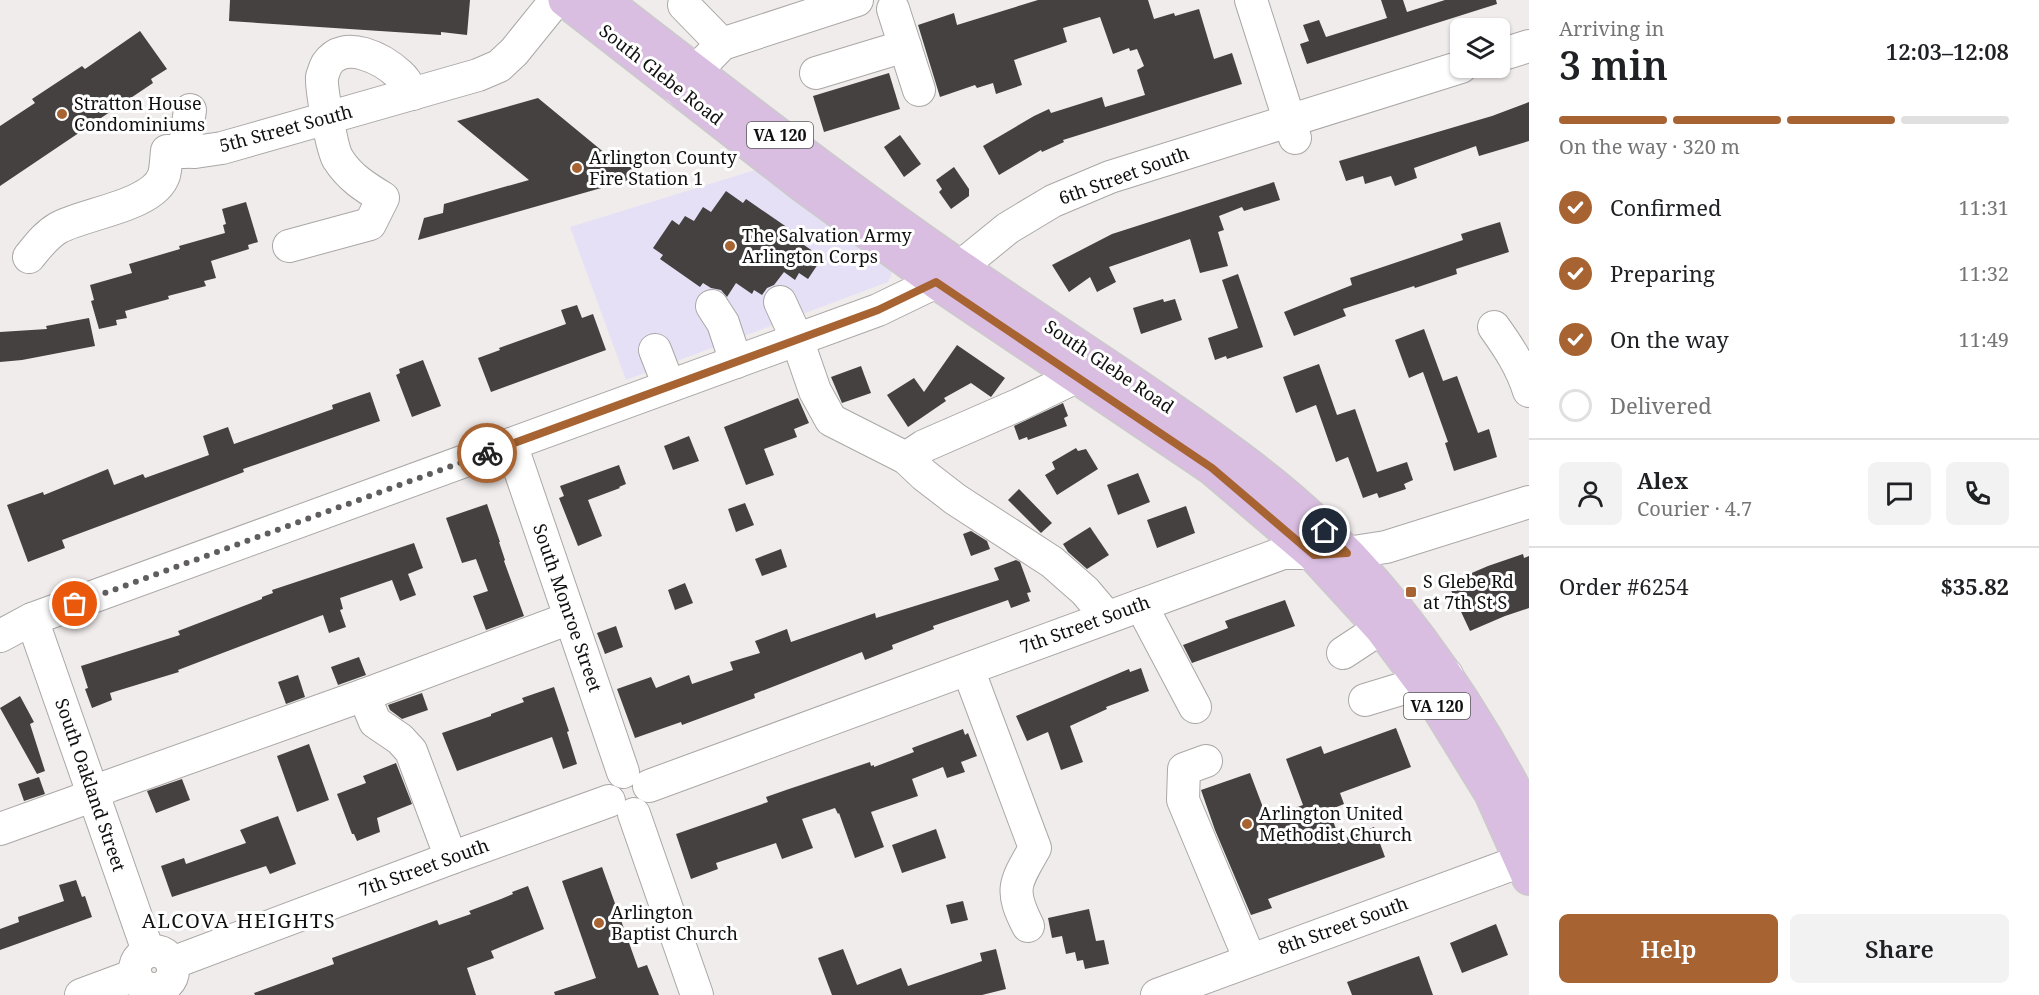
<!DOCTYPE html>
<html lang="en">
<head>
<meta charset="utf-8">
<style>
  body { margin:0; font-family:"Noto Serif",serif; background:#f2f2f2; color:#202124; height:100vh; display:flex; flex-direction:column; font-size:22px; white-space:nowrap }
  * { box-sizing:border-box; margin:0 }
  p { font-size:20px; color:#757577 }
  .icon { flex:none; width:33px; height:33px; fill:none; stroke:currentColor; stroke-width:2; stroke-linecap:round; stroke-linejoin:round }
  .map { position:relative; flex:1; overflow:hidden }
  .details { display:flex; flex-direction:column; background:#fff; width:510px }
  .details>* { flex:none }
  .fabs { position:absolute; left:1450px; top:18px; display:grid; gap:12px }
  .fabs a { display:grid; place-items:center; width:60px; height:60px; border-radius:9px; background:#fff; box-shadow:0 2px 4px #0004; font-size:30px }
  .pin { position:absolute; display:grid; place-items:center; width:51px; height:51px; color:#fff; margin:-26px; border:3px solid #fff; border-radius:50%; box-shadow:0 2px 6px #0007 }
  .courier { position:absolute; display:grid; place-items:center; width:60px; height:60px; margin:-30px; border:4px solid #a76432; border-radius:50%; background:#fff; color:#222; box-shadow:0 2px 8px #0007 }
  .overview em { font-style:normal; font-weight:600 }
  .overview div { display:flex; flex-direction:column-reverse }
  .overview { display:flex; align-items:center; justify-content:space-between; height:102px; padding:0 30px }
  h1 { font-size:39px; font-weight:600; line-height:45px }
  .bar { display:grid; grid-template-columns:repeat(4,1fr); gap:9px 6px; align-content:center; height:72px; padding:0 30px }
  .bar i { height:8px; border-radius:4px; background:#e0e0e0 }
  .bar .current { background:#a76432 }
  .bar p { grid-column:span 4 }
  .line { display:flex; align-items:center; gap:15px; padding:0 30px; border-top:2px solid #e0e0e0 }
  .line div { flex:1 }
  .round { display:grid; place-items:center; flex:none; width:63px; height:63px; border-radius:9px; background:#f2f2f2 }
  ol { padding:0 30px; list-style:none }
  li { display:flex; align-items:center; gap:18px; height:66px }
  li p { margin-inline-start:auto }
  li .icon { padding:6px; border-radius:50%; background:#a76432; color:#fff; stroke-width:4 }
  li:last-child { color:#757577 }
  li i { width:33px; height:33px; border:3px solid #e0e0e0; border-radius:50% }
  .cta { display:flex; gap:12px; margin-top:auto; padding:12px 30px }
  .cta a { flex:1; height:69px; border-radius:9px; background:#a76432; color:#fff; font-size:24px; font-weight:600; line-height:69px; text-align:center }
  .cta a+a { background:#f2f2f2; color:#202124 }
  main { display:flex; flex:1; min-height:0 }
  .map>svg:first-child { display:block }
  .commercial { fill:#e5e0f6 }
  .building { fill:#444140 }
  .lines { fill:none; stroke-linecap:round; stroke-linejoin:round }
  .minor-casing { stroke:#aaa7a5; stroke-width:34 }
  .major-casing { stroke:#cbcaca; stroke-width:36 }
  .minor { stroke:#fff; stroke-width:32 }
  .major { stroke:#d9bee1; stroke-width:33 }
  .done { stroke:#5f5d5d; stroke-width:6; stroke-dasharray:0 10.8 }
  .route { stroke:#a76432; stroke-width:8 }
  .poi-dot { fill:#a76432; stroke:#fff; stroke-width:2 }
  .labels { text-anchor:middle; stroke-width:6; stroke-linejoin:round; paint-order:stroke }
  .shield { fill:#fff; stroke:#585858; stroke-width:1.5 }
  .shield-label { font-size:16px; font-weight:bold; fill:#111010 }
  .street-label { font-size:18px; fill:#111010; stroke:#fff }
  .poi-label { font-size:18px; fill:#111010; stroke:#fff; text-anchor:start }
  .neighbourhood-label { font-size:20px; letter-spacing:1.5px; fill:#111010; stroke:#fff }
</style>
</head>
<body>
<main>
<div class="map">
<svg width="1529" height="995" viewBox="0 0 1529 995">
  <rect width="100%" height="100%" fill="#f0eceb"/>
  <!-- commercial -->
  <polygon class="commercial" points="755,170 890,269 892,274 888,282 626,380 570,227"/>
  <!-- building -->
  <g class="building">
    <polygon points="230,0 470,0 467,35 441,32 441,35 229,21"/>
    <polygon points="1038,0 1148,0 1154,19 1174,13 1175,16 1199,9 1214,59 1232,53 1242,84 1063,140 1064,142 1042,152 1041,150 999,175 983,146 1034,116 1049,109 1051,113 1102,97 1105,107 1145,95 1137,70 1144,66 1137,49 1130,51 1129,48 1113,54 1100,17 1063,28 1067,42 1014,60 1022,85 996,94 993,83 977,88 975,85 940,97 918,25 954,13 957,25"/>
    <polygon points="1381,0 1403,0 1407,12 1445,0 1496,0 1497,4 1307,64 1300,44 1309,41 1303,25 1319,20 1326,37 1387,18"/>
    <polygon points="140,31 167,69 151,79 153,83 0,186 0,126 35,103 32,99 82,66 85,69"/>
    <polygon points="889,73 900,109 824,132 813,96"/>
    <polygon points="538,98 612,159 625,154 647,175 418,240 424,218 443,213 444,204 529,180 457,121"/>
    <polygon points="1529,102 1529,141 1479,156 1476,146 1414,168 1417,178 1395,186 1391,176 1365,184 1363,176 1346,181 1339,161 1492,116"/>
    <polygon points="900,135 921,164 904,177 884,147"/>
    <polygon points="954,167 969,189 969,196 951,209 939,192 942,189 936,180"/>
    <polygon points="1274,182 1280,200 1244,211 1242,207 1219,216 1224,230 1218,232 1228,266 1200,273 1190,239 1109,267 1116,282 1097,292 1090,277 1069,292 1052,265 1112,234"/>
    <polygon points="726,191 743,203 746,199 807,241 804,245 817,254 812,260 818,264 808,279 799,273 795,280 784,272 774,285 767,288 762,295 754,290 752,294 736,283 727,297 721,290 711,288 703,283 700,287 660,259 663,255 653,248 672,220 679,225 685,216 694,221 703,207 711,212"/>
    <polygon points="246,202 258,242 248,245 249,249 211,261 216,278 204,281 206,286 168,296 169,299 125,311 127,318 116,320 117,325 99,329 91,301 94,300 90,285 132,273 129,264 180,249 179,246 225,233 223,225 226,224 222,209"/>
    <polygon points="1500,222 1509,252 1456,269 1457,274 1415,288 1414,286 1343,309 1346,316 1294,336 1284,312 1352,285 1350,278 1463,240 1461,234"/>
    <polygon points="1238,274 1263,347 1227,359 1226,356 1215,360 1208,338 1238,328 1222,280"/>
    <polygon points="1163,299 1164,302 1175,299 1182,320 1141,334 1133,308"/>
    <polygon points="577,305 582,318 593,314 606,350 491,392 478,358 500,350 499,348 566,324 561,310"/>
    <polygon points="89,318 95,346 22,360 0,362 0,332 47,329 46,326"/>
    <polygon points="1424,329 1443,381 1457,376 1478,433 1489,429 1497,457 1454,471 1445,443 1448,442 1423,372 1409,378 1395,340"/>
    <polygon points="957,345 1005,378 991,397 971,383 944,398 946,401 908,427 887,395 914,378 924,392"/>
    <polygon points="423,360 441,406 412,417 396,375 400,373 399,369"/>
    <polygon points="1319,364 1337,415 1355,409 1377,472 1407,462 1413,480 1404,484 1406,489 1379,498 1377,493 1363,498 1348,457 1336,462 1316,405 1296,413 1283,377"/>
    <polygon points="861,366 871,393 842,403 831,377"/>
    <polygon points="370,392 380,421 243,469 244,472 62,540 65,548 28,562 7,505 43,492 44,495 108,469 114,485 143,474 145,478 209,455 203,436 228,427 234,444 333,409 332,405"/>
    <polygon points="798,398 809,423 794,429 797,437 764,449 774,475 746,485 724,427"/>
    <polygon points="1063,403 1068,416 1064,418 1067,426 1028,440 1027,437 1019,440 1014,426"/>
    <polygon points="689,436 699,461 673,470 664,446"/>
    <polygon points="1076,448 1078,451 1086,449 1098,469 1057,495 1045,475 1055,469 1052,462"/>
    <polygon points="619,465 626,484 619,487 620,488 588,500 602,536 578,546 559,498 564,496 560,486"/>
    <polygon points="1138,473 1150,502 1118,515 1107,485"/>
    <polygon points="1019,489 1052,523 1041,533 1008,500"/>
    <polygon points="745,503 754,525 736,532 728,509"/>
    <polygon points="487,504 500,542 499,542 505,560 504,561 524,616 486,630 473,596 488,591 476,559 462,563 446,518"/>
    <polygon points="1186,506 1195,533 1157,548 1147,520"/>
    <polygon points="1090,527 1109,555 1087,569 1068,552 1063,544"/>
    <polygon points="971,531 987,541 990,549 971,556 963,534"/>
    <polygon points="414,543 423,568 408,574 416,595 400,601 392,580 340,598 343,609 340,610 346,627 329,633 323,615 320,616 178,670 179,672 110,693 112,700 92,708 85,689 88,688 81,666 180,635 178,631 262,599 262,597 273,593 272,590"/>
    <polygon points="781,549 787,567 762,576 755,559"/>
    <polygon points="1523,554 1524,558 1529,556 1529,608 1505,616 1470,631 1449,586 1461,580 1460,578 1488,566"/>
    <polygon points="1016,560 1020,562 1031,592 1027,593 1030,601 1011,608 1008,600 933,626 934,629 892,645 893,649 865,660 862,652 754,694 755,698 682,725 681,722 635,738 617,689 651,677 656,688 689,675 692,684 733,670 730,662 760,653 755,641 787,629 791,642 875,613 876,618 999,580 994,568"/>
    <polygon points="685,583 693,603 675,610 668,590"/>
    <polygon points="1285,600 1295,626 1192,663 1183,645 1228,628 1225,621"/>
    <polygon points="616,626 623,647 605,654 597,633"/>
    <polygon points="359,657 366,675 338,685 331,667"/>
    <polygon points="1141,668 1149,691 1106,707 1107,709 1070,726 1083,762 1061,770 1048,732 1027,741 1016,716 1129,669 1130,672"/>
    <polygon points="298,675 305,697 286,704 278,682"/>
    <polygon points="554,687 569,731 567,732 577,764 563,769 552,737 457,771 442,733 491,716 491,714 524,702 522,698"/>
    <polygon points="422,693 428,710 402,719 390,710 388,705"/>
    <polygon points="20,696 34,722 30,724 45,771 37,774 0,708"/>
    <polygon points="1396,728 1411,767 1340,793 1344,804 1329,810 1340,840 1374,827 1385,857 1268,899 1272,908 1251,915 1215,830 1201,790 1250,773 1267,818 1303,805 1286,759 1321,746 1324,754"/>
    <polygon points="963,729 965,735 968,733 977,756 961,762 965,772 947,778 943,767 912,779 918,796 871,812 884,847 855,858 839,813 838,814 835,808 802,819 813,848 782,859 776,843 716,863 718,869 691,879 676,834 768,802 766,797 789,789 870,762 871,766 874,765 874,767 914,752 912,748"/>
    <polygon points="309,744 329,800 297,812 277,756"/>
    <polygon points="396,763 412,804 377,818 380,832 357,841 354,834 352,834 337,794 366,783 363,776"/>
    <polygon points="39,777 45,794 24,801 18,784"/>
    <polygon points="182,779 190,800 156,813 147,791"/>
    <polygon points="278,816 296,864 270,874 266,866 172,897 161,866 184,858 186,864 246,843 240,830"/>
    <polygon points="936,829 946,858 902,873 892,845"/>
    <polygon points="602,867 638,968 647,965 659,995 555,995 554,992 596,978 562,881"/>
    <polygon points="76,880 82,897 85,896 92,917 0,950 0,929 19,922 18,917 64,901 59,885"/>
    <polygon points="528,886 544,929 491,951 494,958 467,968 476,995 255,995 254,993 334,964 332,958 437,920 439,925 471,914 469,911 501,899 513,894 512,892"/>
    <polygon points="963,901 968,920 951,924 946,905"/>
    <polygon points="1089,909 1096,941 1104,940 1109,964 1085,969 1083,960 1077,961 1075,952 1066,954 1062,936 1052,938 1048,918"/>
    <polygon points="1496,924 1508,955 1462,973 1450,943"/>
    <polygon points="843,949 857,985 901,968 908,986 982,961 980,953 996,949 1006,989 982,995 832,995 818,958"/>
    <polygon points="1419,956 1433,995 1352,995 1347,982"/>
  </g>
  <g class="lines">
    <!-- minor casing -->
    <g class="minor-casing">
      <g id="minor">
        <polyline points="1251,0 1295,138"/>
        <polyline points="684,5 722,44"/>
        <polyline points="893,9 919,90"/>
        <polyline points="1500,55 1529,46"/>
        <polyline points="816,73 905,46"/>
        <polyline points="678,89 722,44 857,0"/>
        <polyline points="184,152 190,110"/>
        <path d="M289,246L370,224L383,198C365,187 349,177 338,159C332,150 321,88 322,77C323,74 325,67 327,64C344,38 383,59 400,75C406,80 409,87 413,94"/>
        <path d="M29,257C38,246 46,235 58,228C85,213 154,206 164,175C166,168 166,159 167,151L195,152L222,148L478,75L499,66L514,52L556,0"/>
        <polyline points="780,302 797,339 815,391 831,420 906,458 924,475 955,499 1052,562 1085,591 1107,617"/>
        <polyline points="712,306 723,323 736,362"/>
        <path d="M1494,327C1509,348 1521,366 1529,391"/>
        <polyline points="655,350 669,386"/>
        <polyline points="511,444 623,772"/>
        <polyline points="906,458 924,446 1018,405 1076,377"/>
        <polyline points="1141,605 1195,707"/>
        <polyline points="32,619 148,951"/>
        <polyline points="0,636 32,619 878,310 936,282 960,267 1008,228 1053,201 1110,177 1461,67"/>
        <polyline points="1343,653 1381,628"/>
        <path d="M968,669L1035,848C1015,883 1009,889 1028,926"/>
        <polyline points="364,695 375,722 400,739 411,751 451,858"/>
        <polyline points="1365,700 1447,675"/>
        <polyline points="1206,761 1184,769 1183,800 1250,960"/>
        <polyline points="649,786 1283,553 1347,553 1386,547 1529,502"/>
        <polyline points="634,814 697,995"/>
        <polyline points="0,829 78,801 109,786 364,695 570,618"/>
        <circle cx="154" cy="970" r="19"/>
        <polyline points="172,963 451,858 609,801"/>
        <polyline points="81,995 135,975"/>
        <polyline points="1157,995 1529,858"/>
      </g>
    </g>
    <!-- major casing -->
    <g class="major-casing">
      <g id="major">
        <polyline points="565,0 804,186 936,282 1212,468 1314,555 1381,628 1427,689 1491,793 1529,878"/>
        <path d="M603,0C721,91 838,183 960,267C1036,320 1114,369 1189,422C1237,456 1285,491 1326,532C1411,614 1476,713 1529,818"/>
      </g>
    </g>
    <!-- minor -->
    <use href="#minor" class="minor"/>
    <!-- major -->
    <use href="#major" class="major"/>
  </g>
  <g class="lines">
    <!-- done -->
    <polyline class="done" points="75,604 487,453"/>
    <!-- route -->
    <polyline class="route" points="487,453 878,310 936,282 1212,468 1314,555 1347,553 1325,531"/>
  </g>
  <!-- markers -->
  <g class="poi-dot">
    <circle cx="62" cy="114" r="6"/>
    <circle cx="577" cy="168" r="6"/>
    <circle cx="730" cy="246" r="6"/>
    <rect x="1405" y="586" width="12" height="12" rx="3"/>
    <circle cx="1247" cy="824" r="6"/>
    <circle cx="599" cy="923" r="6"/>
  </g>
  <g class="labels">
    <!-- shield labels -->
    <g class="shield">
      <rect x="747" y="122" width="66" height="26" rx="4.5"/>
      <rect x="1404" y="693" width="66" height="26" rx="4.5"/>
    </g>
    <g class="shield-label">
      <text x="780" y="141">VA 120</text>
      <text x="1437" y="712">VA 120</text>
    </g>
    <!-- street labels -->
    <g class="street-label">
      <text transform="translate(661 75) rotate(38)" y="6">South Glebe Road</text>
      <text transform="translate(286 129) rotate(-15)" y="6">5th Street South</text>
      <text transform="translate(1124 176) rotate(-20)" y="6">6th Street South</text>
      <text transform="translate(1109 367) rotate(34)" y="6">South Glebe Road</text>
      <text transform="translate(567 608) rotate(71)" y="6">South Monroe Street</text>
      <text transform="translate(1085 625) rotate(-20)" y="6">7th Street South</text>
      <text transform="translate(90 785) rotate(71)" y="6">South Oakland Street</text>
      <text transform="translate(424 868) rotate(-20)" y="6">7th Street South</text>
      <text transform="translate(1343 926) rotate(-20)" y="6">8th Street South</text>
    </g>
    <!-- poi labels -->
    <g class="poi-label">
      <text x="74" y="110">Stratton House<tspan x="74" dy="21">Condominiums</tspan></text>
      <text x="589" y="164">Arlington County<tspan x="589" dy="21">Fire Station 1</tspan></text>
      <text x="742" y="242">The Salvation Army<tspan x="742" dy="21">Arlington Corps</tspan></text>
      <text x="1423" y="588">S Glebe Rd<tspan x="1423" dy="21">at 7th St S</tspan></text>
      <text x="1259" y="820">Arlington United<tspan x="1259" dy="21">Methodist Church</tspan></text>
      <text x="611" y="919">Arlington<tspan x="611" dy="21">Baptist Church</tspan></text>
    </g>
    <!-- neighbourhood labels -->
    <g class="neighbourhood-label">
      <text x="239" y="928">ALCOVA HEIGHTS</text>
    </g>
  </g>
</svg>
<div class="fabs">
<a><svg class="icon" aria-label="layers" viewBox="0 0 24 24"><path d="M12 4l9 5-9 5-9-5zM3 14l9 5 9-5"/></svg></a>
</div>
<div class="pin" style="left:75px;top:604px;background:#ea580c"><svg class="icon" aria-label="bag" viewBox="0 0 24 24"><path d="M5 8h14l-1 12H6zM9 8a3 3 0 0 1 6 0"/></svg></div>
<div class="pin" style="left:1325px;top:531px;background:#1f2937"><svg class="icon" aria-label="home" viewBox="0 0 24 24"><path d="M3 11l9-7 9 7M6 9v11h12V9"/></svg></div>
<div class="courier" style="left:487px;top:453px"><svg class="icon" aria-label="bike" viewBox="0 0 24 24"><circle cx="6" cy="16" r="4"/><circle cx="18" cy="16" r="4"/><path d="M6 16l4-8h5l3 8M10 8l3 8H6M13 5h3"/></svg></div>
</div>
<section class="details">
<div class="overview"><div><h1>3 min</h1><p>Arriving in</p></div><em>12:03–12:08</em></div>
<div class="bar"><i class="current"></i><i class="current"></i><i class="current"></i><i></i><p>On the way · 320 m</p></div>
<ol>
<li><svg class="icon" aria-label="check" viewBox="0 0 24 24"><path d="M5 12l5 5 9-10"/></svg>Confirmed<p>11:31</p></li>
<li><svg class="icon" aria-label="check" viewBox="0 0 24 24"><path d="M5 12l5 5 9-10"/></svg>Preparing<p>11:32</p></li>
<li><svg class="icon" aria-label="check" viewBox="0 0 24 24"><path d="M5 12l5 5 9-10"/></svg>On the way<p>11:49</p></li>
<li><i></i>Delivered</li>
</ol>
<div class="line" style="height:108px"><a class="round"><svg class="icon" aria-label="person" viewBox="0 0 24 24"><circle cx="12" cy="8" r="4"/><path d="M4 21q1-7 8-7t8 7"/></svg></a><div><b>Alex</b><p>Courier · 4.7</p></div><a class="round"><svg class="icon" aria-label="chat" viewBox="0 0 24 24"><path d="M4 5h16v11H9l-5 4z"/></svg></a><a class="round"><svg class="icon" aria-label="phone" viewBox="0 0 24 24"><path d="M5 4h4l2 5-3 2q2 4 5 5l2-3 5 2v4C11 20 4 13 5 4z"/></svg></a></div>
<div class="line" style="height:78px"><div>Order #6254</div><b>$35.82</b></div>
<div class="cta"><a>Help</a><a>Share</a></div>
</section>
</main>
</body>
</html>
